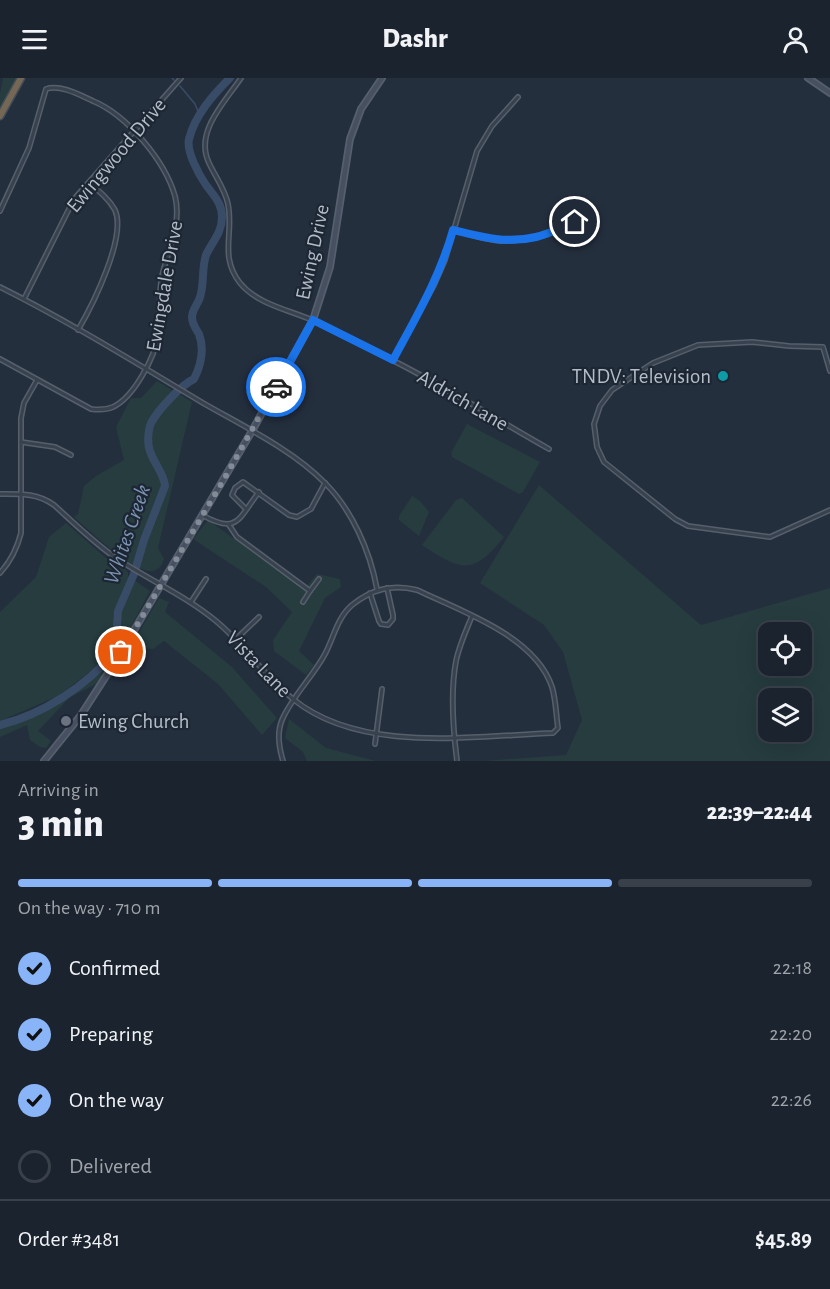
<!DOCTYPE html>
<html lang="en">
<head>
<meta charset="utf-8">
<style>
  body { margin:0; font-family:"Alegreya Sans",sans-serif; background:#242b36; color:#f1f3f6; height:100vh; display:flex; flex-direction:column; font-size:22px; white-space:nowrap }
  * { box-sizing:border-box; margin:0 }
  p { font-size:20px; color:#a0a4aa }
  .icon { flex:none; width:33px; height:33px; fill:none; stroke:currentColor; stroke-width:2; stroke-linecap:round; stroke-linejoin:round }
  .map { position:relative; height:683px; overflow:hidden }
  .details { display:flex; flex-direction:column; background:#1b232e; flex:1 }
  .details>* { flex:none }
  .tools { position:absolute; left:758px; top:544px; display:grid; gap:12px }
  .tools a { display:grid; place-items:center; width:54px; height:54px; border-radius:12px; background:#1b232e; box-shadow:0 6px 24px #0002,0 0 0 2px #39404a; font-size:30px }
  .pin { position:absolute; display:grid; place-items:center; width:51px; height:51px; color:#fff; margin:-26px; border:3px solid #fff; border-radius:50%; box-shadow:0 2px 6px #0007 }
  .courier { position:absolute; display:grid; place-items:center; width:60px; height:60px; margin:-30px; border:4px solid #1a73e8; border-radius:50%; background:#fff; color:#222; box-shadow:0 2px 8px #0007 }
  .head em { font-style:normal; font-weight:800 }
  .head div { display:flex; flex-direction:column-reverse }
  .head { display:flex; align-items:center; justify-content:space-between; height:102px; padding:0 18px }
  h1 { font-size:39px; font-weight:800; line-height:45px }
  .bar { display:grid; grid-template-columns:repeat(4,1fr); gap:9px 6px; align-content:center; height:72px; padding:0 18px }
  .bar i { height:8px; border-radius:4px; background:#39404a }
  .bar .on { background:#8ab4f8 }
  .bar p { grid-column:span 4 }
  .line { display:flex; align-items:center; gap:15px; padding:0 18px; border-top:2px solid #39404a }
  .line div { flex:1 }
  ol { padding:0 18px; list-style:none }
  li { display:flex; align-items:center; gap:18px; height:66px }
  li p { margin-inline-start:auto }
  li .icon { padding:6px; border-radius:50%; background:#8ab4f8; color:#111; stroke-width:4 }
  li:last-child { color:#a0a4aa }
  li i { width:33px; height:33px; border:3px solid #39404a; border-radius:50% }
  header { display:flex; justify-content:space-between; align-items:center; height:78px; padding:0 18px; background:#1b232e; font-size:27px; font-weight:800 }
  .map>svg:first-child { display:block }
  .green { fill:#263c3f; fill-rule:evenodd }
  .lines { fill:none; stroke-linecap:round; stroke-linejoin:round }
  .stream { stroke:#394c67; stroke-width:1.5 }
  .river { stroke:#394c67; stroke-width:8 }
  .street-casing { stroke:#565f6c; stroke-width:6 }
  .secondary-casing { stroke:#565f6c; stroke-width:8 }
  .highway-casing { stroke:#434c59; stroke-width:9 }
  .street { stroke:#38414e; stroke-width:3 }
  .secondary { stroke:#465061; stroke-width:4.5 }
  .highway { stroke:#746855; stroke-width:6 }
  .done { stroke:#828b98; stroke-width:6; stroke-dasharray:0 10.8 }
  .route { stroke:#1a73e8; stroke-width:8 }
  .culture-dot { fill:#0f9aa8; stroke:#1d2633; stroke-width:2 }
  .worship-dot { fill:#6b7280; stroke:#1d2633; stroke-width:2 }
  .labels { text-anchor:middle; stroke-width:4.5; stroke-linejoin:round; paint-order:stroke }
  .street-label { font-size:21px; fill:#b4bcc9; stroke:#1d2633 }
  .poi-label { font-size:21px; fill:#b4bcc9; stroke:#1d2633; text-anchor:end }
  .water-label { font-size:22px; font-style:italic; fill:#7c92b1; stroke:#1d2633 }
</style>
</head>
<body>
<header><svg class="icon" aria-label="menu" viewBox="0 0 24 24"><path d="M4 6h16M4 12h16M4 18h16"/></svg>Dashr<svg class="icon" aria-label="person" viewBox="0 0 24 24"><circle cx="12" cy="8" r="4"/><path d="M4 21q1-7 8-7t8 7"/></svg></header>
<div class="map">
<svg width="830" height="683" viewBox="0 0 830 683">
  <rect width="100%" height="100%" fill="#242f3e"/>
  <!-- green -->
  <g class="green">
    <polygon points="3,0 18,0 0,34 0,15"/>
    <path d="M157,303L192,324L158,470L164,481L161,488C159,490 156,492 153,493C134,496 88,451 74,439L78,436L84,408L96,398L124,382L116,349L131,320H141Z"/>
    <polygon points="467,346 540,384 523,414 519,416 452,379 451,375"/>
    <path d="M539,407L701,547L830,510V683H484L566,677L582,642L563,574L544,547L480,505ZM768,555H801V588H768ZM768,621H801V654H768Z"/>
    <polygon points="412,418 421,424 429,434 419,458 399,442 399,438"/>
    <path d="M462,420L504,459C472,499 460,492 422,467L456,422Z"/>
    <polygon points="208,442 304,511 317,496 340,501 341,509 325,520 299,573 314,587 306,597 274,573 273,562 292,534 266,509 193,461"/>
    <polygon points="66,445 106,480 128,494 128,500 113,539 113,564 100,586 58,618 0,643 0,534 36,499 49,459"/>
    <path d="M134,502L150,513L113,582L96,606L70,619L38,653L51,663L46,670L40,669L30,662L27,647L0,659V649C9,646 18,643 27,640C50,631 111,595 118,570C119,564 118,557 119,551C120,534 128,517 134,502Z"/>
    <polygon points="159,520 169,524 165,534 232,589 277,640 262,657 218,606 164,563 153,571 130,570"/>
    <polygon points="289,641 326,670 376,683 307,683 303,674 285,660"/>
  </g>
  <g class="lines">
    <!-- stream -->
    <g class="stream">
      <polyline points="172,0 174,2"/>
      <polyline points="180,8 195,26 199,36"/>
    </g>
    <!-- river -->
    <path class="river" d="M0,647C44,636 86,608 115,574L118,533L134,496L144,462L165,408C164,395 154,386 150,373C147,366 148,352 151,345C158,332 181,307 194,301C201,287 205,272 199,256C196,251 192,246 192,239C192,233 196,228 199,222C205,208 201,192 206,177C212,164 222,155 222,139C222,125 214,118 206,107C199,97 186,73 189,61C195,37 213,17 230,0"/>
    <!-- street casing -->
    <g class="street-casing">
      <g id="street">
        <path d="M241,0C225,24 194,54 209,85C215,98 225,111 228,126C234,156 219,178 240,205C257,226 289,232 312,242C339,254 364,268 390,281C444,308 496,341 549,371"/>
        <path d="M0,133L29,70L46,11C60,6 80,17 93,23C127,37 165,83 175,118C182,145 168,172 162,198C158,217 161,238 158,257C155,279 134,319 113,329C106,332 99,332 91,331L0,281"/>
        <path d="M453,152C469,156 487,163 504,163C536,163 565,147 594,136"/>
        <path d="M0,209C70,244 136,285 203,325C243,348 293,372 325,405C352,432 370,473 377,511"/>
        <polyline points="24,221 74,121 181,0"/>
        <path d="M78,252C92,228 127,159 115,132C109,121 99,113 89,105"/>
        <polyline points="393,282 434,207 445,182 477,73 492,48 518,19"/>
        <polyline points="830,293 823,269 789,268 752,264 698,267 653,285 612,312 600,328 594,346 597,369 604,384 675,441 688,448 770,459 830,432"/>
        <polyline points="21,364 55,369 71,377"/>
        <path d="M0,416C21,416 37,415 54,427C74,445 94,465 116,480C149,502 186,518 216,543C244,566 264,598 293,621C360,676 472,658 553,655L558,650C556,637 556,622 552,609C535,558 461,533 417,512C392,506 372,511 352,527C337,540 334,559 325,576C314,597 291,620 282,642C277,654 279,670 283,683"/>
        <polyline points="246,431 232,417 235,410 243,404 289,437 297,439 311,431 325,405"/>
        <path d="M202,437C238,457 238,441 259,414"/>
        <polyline points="229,447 237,459 310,513 303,524"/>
        <path d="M0,495C11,483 17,471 21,455V340L24,325L37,302"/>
        <polyline points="310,513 319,501"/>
        <polyline points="370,515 379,543 381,546 388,547 393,541 393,537 387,510"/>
        <polyline points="191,524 206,501"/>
        <polyline points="236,561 259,539"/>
        <polyline points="375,666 382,611"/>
        <path d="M457,683C453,651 450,615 456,583C459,568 466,553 472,538"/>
      </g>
    </g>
    <!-- secondary casing -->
    <g class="secondary-casing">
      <g id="secondary">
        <polyline points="808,0 830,15"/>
        <polyline points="44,683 81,637 117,581 252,353 313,242 330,189 350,61 361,31 382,0"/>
      </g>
    </g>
    <!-- highway casing -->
    <g class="highway-casing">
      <polyline id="highway" points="0,38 21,0"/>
    </g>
    <!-- street -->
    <use href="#street" class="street"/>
    <!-- secondary -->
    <use href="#secondary" class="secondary"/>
    <!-- highway -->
    <use href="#highway" class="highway"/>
  </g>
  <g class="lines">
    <!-- done -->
    <polyline class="done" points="121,574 223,403 276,309"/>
    <!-- route -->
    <path class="route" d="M276,309L313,242L393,282C416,239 440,199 453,152C481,159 507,166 536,159C549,156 563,149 575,144"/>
  </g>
  <!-- markers -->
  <circle class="culture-dot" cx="723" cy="298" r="6"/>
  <circle class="worship-dot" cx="66" cy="643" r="6"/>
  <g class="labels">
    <!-- street labels -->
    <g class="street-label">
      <text transform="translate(116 77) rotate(-50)" y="7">Ewingwood Drive</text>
      <text transform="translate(312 174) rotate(-78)" y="7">Ewing Drive</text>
      <text transform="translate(164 208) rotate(-80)" y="7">Ewingdale Drive</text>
      <text transform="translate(463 322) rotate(30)" y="7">Aldrich Lane</text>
      <text transform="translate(259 586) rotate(46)" y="7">Vista Lane</text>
    </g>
    <!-- poi labels -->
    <g class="poi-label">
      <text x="711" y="305">TNDV: Television</text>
      <text x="78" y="650" text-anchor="start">Ewing Church</text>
    </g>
    <!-- water labels -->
    <g class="water-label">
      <text transform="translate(126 456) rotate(-71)" y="8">Whites Creek</text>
    </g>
  </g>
</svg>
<div class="tools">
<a><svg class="icon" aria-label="locate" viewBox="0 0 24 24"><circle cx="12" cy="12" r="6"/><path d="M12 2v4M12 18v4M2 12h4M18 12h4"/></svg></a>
<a><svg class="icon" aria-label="layers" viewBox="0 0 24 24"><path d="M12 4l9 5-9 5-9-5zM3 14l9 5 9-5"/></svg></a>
</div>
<div class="pin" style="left:121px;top:574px;background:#ea580c"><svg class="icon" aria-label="bag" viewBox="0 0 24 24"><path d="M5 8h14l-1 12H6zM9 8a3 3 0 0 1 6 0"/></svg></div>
<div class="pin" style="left:575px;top:144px;background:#1f2937"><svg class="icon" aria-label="home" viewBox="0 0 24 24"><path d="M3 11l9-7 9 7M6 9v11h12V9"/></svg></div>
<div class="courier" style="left:276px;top:309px"><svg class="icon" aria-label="car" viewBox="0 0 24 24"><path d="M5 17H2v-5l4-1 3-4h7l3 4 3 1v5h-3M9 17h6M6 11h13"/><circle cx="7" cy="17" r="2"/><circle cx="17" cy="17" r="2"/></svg></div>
</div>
<section class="details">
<div class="head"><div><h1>3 min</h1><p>Arriving in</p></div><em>22:39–22:44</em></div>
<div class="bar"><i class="on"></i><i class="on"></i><i class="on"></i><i></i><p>On the way · 710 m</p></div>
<ol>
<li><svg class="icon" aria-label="check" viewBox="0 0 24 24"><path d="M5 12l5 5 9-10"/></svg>Confirmed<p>22:18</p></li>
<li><svg class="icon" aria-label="check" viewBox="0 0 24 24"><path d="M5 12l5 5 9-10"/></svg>Preparing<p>22:20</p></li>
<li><svg class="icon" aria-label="check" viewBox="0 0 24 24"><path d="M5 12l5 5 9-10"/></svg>On the way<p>22:26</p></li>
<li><i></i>Delivered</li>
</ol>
<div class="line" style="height:78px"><div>Order #3481</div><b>$45.89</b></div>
</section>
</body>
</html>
